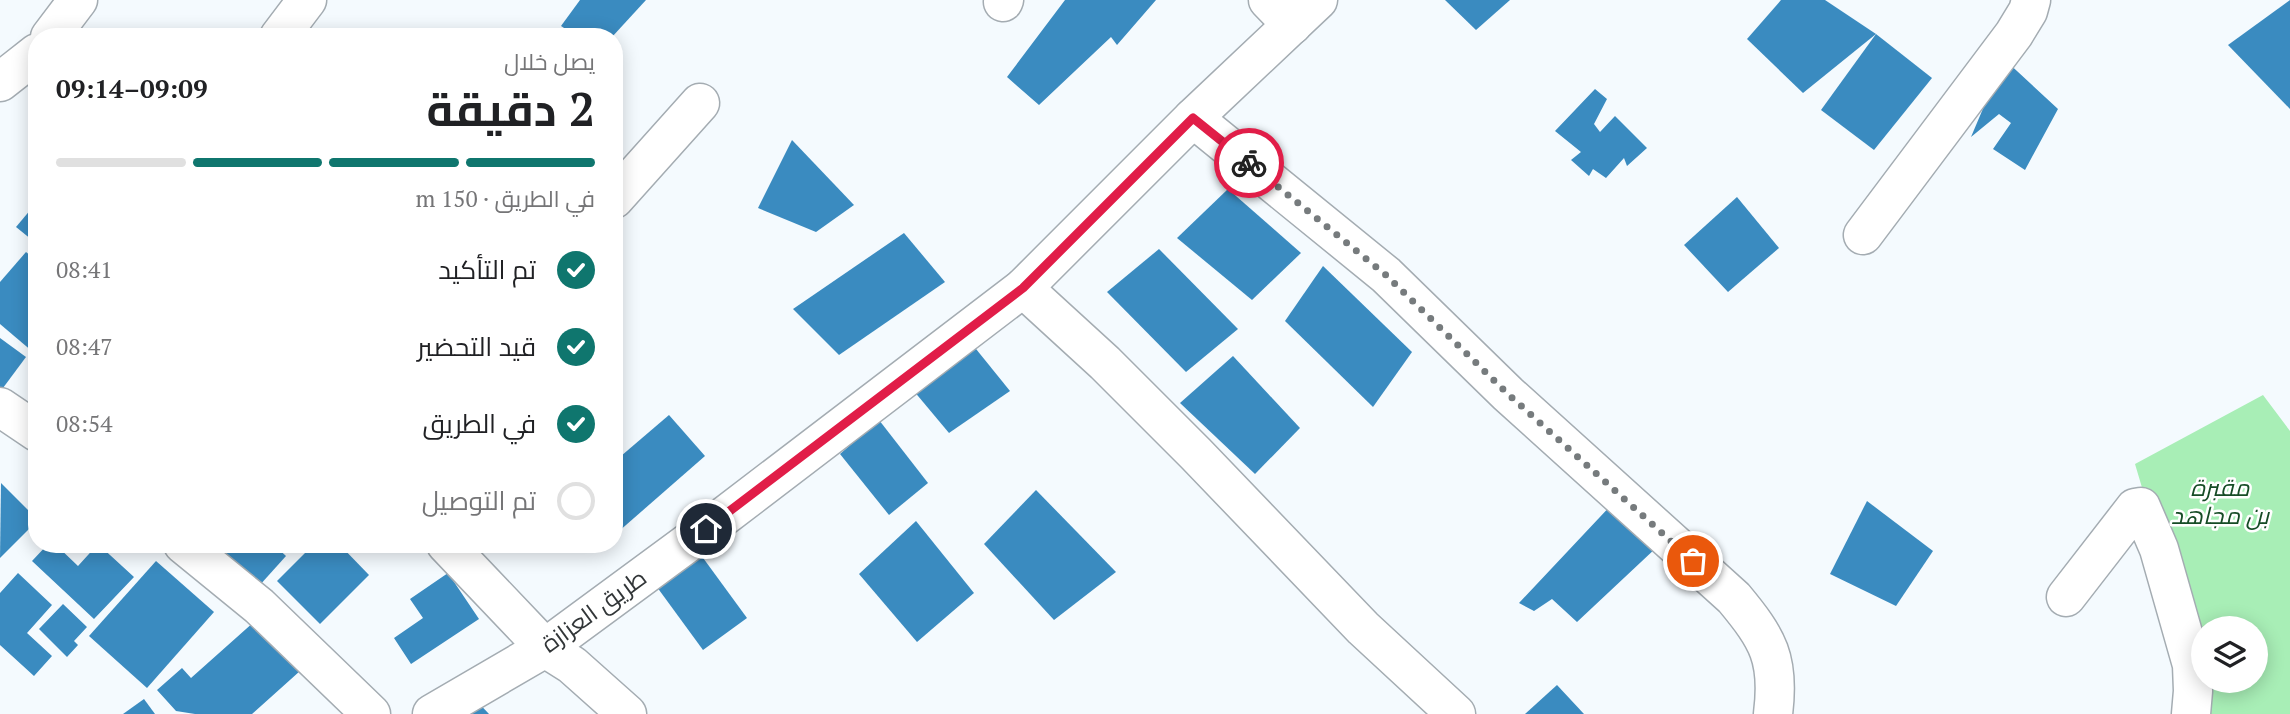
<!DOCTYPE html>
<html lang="ar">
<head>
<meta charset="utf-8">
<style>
  body { margin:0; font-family:"PT Serif",Cairo,serif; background:#f2f2f2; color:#202124; direction:rtl; height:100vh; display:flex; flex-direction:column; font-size:26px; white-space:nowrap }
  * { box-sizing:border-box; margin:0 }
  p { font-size:23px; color:#757577 }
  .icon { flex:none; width:38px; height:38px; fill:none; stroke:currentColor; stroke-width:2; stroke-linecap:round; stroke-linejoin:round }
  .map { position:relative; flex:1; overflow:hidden; direction:ltr }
  .sheet { position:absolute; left:28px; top:28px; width:595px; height:525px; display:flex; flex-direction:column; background:#fff; border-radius:28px; box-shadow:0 4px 18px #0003; direction:rtl }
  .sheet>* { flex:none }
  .controls { position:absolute; left:2191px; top:616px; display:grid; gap:14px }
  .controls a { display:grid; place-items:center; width:77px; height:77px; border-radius:50%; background:#fff; box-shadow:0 4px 18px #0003; font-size:35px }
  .pin { position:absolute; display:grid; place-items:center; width:60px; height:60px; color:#fff; margin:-30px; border:4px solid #fff; border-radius:50%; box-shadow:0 2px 7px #0007 }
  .courier { position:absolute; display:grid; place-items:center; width:70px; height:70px; margin:-35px; border:5px solid #e11d48; border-radius:50%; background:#fff; color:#222; box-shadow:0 2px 9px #0007 }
  .overview em { font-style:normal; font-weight:700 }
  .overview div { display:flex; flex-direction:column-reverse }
  .overview { display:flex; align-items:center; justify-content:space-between; height:119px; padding:0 28px }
  h1 { font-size:46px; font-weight:700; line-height:52px }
  .bar { display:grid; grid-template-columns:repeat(4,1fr); gap:10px 7px; align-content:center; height:84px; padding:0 28px }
  .bar i { height:9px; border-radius:5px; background:#e0e0e0 }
  .bar .active { background:#0f766e }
  .bar p { grid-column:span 4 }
  ol { padding:0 28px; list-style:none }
  li { display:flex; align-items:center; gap:21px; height:77px }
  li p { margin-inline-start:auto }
  li .icon { padding:7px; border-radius:50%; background:#0f766e; color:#fff; stroke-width:4 }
  li:last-child { color:#757577 }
  li i { width:38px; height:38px; border:4px solid #e0e0e0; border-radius:50% }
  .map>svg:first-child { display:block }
  .green { fill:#a8eeb6; fill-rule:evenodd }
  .building { fill:#3a8bc0 }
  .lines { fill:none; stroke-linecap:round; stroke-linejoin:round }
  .minor-casing { stroke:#a4acb2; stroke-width:41 }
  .minor { stroke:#fff; stroke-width:38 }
  .done { stroke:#767b7d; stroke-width:7; stroke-dasharray:0 12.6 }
  .route { stroke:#e11d48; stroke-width:9 }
  .labels { text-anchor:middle; stroke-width:5; stroke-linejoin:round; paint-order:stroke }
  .park-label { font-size:24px; font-style:italic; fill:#164c26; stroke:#fff }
  .street-label { font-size:24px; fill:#323638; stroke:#fff }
</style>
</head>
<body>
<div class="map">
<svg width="2290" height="714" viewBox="0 0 2290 714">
  <rect width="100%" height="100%" fill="#f4fafe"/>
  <!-- green -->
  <path class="green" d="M2263,395L2290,431V714H2193L2199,679L2135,464ZM2203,628H2256V681H2203Z"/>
  <!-- building -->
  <g class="building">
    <polygon points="580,0 646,0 612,37 578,37 561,26"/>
    <polygon points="1065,0 1156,0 1117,45 1111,37 1039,105 1007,77"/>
    <polygon points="1445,0 1510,0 1476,30"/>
    <polygon points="1781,0 1825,0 1876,34 1803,93 1747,39"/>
    <polygon points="2290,0 2290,109 2228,45"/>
    <polygon points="1876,34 1932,78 1874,150 1821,110"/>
    <polygon points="2004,59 2058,109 2025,170 1993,149 2011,123 1999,114 1971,137"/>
    <polygon points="1595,89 1607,99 1594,124 1600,132 1615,116 1647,148 1627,166 1624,158 1606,178 1593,169 1589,176 1571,160 1581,152 1555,131"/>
    <polygon points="792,140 854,205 816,232 758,208"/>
    <polygon points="1228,189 1301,253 1252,300 1177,238"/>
    <polygon points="1737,197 1779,248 1728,292 1684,245"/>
    <polygon points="37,202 37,244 16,227"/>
    <polygon points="904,233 945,282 839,355 793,309"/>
    <polygon points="1159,249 1238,329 1186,372 1107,292"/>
    <polygon points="26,252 37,261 37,348 33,352 0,324 0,282"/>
    <polygon points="1323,266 1412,352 1373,407 1285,321"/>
    <polygon points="0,338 26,357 0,392"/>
    <polygon points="972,344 1010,391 949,433 913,390"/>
    <polygon points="1233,356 1300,428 1255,474 1180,403"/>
    <polygon points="669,415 705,456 618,532 614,527 614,462"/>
    <polygon points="879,420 928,483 889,515 840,454"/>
    <polygon points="1,483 37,519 37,521 0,558"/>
    <polygon points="1036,490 1116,572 1054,620 984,544"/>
    <polygon points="1615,501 1657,547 1577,622 1552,599 1534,611 1519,603"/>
    <polygon points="1867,501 1933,551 1896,606 1830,574"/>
    <polygon points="916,521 974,593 917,642 859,574"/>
    <polygon points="48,544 55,544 78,566 98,544 134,577 94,619 32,561"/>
    <polygon points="213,544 273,544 286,556 259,586"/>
    <polygon points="314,544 339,544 369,575 320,624 277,581"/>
    <polygon points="698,551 747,618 703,650 654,583"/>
    <polygon points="156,561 214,612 147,688 89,636"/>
    <polygon points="18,573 52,605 27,633 52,656 34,676 0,645 0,593"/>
    <polygon points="448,573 479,619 411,664 394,638 423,618 410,599"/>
    <polygon points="63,604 87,627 74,641 78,645 67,657 39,629"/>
    <polygon points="255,621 300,671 252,714 195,714 176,711 157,690 182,668 191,678"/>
    <polygon points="1557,685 1584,714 1525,714"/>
    <polygon points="472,696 489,714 460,714"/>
    <polygon points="144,699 155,714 123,714"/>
  </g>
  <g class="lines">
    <!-- minor casing -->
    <g class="minor-casing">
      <g id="minor">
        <polyline points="1268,0 1292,25"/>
        <polyline points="1003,2 1004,0"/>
        <polyline points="50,37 78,0"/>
        <polyline points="279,37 307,0"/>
        <polyline points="0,82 37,53"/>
        <path d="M1193,118L1386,275L1508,394L1734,598C1768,639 1780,659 1773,714"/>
        <polyline points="614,199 700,103"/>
        <polyline points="1863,235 2014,34 2028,11 2031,0"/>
        <polyline points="1023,288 1105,363 1196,454 1363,628 1456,714"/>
        <polyline points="0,407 37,432"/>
        <polyline points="183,544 259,606 371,714"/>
        <polyline points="446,544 545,648 572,665 627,714"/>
        <polyline points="2066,597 2135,508 2141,507 2159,549 2192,665 2193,691 2191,714"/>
        <polyline points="432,714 545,648 727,514 1023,288 1193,118 1318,0"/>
      </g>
    </g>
    <!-- minor -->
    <use href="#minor" class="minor"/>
  </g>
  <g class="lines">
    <!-- done -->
    <polyline class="done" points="1249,163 1386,275 1508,394 1693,561"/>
    <!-- route -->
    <polyline class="route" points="706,529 1023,288 1193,118 1249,163"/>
  </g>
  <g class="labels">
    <!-- park labels -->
    <g class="park-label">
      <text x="2220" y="496">مقبرة<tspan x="2220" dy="28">بن مجاهد</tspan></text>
    </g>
    <!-- street labels -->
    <g class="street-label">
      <text transform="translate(594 611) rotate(-36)" y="8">طريق العزازة</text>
    </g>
  </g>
</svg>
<div class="controls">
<a><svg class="icon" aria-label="layers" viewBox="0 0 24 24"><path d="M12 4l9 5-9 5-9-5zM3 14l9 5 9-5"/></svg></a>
</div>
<div class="pin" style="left:1693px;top:561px;background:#ea580c"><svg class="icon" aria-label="bag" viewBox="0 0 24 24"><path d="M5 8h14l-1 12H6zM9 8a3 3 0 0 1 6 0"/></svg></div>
<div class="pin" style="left:706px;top:529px;background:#1f2937"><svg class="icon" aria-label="home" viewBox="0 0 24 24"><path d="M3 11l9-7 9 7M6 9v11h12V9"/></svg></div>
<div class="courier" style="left:1249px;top:163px"><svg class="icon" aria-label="bike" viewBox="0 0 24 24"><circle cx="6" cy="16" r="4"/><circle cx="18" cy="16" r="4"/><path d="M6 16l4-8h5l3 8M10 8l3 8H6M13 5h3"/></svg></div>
<section class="sheet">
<div class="overview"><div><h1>2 دقيقة</h1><p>يصل خلال</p></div><em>09:09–09:14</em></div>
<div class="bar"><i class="active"></i><i class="active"></i><i class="active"></i><i></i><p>في الطريق · 150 m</p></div>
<ol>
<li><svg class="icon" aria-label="check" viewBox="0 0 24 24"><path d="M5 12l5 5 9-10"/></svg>تم التأكيد<p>08:41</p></li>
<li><svg class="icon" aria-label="check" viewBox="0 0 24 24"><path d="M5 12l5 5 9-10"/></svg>قيد التحضير<p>08:47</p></li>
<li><svg class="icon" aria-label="check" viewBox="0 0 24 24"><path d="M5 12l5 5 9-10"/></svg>في الطريق<p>08:54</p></li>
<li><i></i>تم التوصيل</li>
</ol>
</section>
</div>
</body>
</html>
